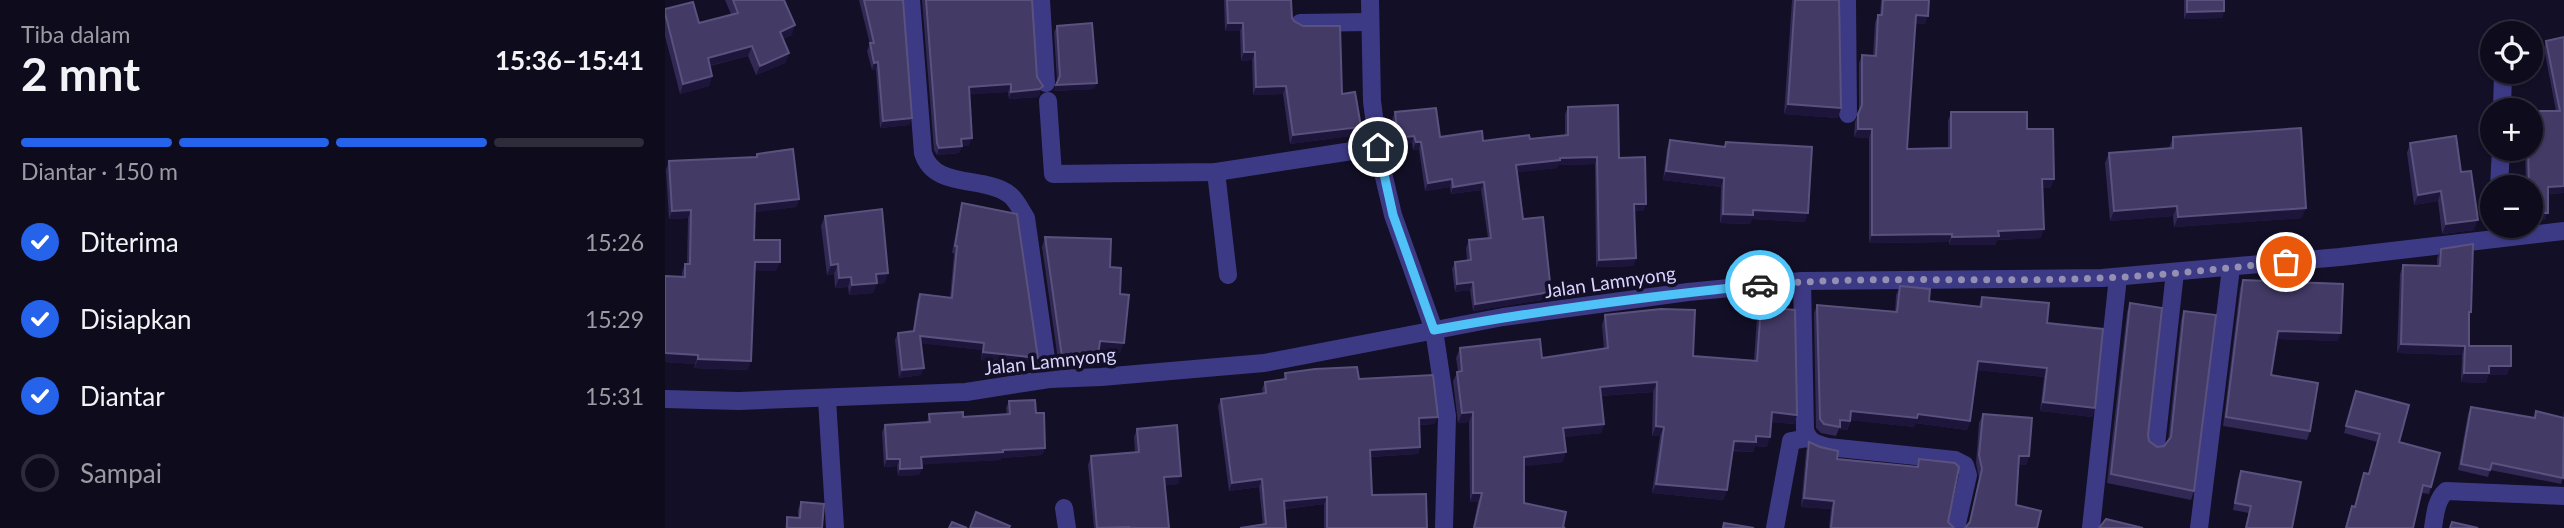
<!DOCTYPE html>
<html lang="id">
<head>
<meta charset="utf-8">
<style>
  body { margin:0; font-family:Lato,sans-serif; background:#171425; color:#f1f3f6; height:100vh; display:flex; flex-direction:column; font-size:26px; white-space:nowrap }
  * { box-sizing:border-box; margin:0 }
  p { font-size:23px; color:#9b9ba3 }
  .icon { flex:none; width:38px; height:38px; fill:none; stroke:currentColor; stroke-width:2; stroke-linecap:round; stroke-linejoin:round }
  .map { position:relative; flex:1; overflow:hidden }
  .details { display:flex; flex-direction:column; background:#0e0b1c; width:665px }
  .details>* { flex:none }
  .fabs { position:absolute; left:1815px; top:21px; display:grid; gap:14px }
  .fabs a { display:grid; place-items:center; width:63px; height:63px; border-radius:50%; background:#0e0b1c; box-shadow:0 2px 5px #0004,0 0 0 2px #2e2b3b; font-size:35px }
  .pin { position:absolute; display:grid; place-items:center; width:60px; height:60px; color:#fff; margin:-30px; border:4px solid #fff; border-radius:50%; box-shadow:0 2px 7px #0007 }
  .courier { position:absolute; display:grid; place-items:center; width:70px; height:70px; margin:-35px; border:5px solid #4fc3f7; border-radius:50%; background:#fff; color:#222; box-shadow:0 2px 9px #0007 }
  .headline em { font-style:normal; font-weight:700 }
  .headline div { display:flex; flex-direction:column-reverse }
  .headline { display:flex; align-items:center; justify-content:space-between; height:119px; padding:0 21px }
  h1 { font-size:46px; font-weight:700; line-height:52px }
  .bar { display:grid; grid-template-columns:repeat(4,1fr); gap:10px 7px; align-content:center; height:84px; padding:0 21px }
  .bar i { height:9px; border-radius:5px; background:#2e2b3b }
  .bar .active { background:#2563eb }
  .bar p { grid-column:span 4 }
  ol { padding:0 21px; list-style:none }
  li { display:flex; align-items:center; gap:21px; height:77px }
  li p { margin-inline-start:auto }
  li .icon { padding:7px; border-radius:50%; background:#2563eb; color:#fff; stroke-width:4 }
  li:last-child { color:#9b9ba3 }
  li i { width:38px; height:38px; border:4px solid #2e2b3b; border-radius:50% }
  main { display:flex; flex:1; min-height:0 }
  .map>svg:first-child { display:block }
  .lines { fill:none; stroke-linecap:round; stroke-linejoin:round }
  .minor { stroke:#3d3a85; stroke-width:18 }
  .wall { fill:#312854 }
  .shaded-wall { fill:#1d163a }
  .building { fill:#433a66; stroke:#5a527e; stroke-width:2 }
  .done { stroke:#948fb3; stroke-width:7; stroke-dasharray:0 12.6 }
  .route { stroke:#4fc3f7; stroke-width:9 }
  .labels { text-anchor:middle; stroke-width:7; stroke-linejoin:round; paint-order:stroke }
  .street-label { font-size:19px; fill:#d9d4ff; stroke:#130f26 }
</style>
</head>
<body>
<main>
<section class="details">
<div class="headline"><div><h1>2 mnt</h1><p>Tiba dalam</p></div><em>15:36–15:41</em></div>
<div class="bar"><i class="active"></i><i class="active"></i><i class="active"></i><i></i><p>Diantar · 150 m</p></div>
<ol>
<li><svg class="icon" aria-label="check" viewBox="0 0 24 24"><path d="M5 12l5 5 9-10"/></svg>Diterima<p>15:26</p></li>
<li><svg class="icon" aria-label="check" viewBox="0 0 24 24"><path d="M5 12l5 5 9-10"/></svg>Disiapkan<p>15:29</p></li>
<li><svg class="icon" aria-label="check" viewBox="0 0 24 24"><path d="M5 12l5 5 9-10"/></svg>Diantar<p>15:31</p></li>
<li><i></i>Sampai</li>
</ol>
</section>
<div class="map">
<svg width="1899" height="528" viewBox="0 0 1899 528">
  <rect width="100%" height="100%" fill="#130f26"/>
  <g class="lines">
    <!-- minor -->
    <g class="minor">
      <path d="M246,0L258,153C269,190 320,175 345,195C352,201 356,210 361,218L384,379"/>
      <polyline points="376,0 381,83"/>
      <polyline points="705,0 707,101 714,156 728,215 769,330 782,416 779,528"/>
      <polyline points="1182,0 1183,114"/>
      <polyline points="635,23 704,22"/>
      <polyline points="383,101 388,174 551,172 713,147"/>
      <polyline points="1837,110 1838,72"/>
      <polyline points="551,172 563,275"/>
      <polyline points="1834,187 1836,149"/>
      <path d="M1137,281L1140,430C1144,442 1151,444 1163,447L1290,460L1300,465L1303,475L1291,528"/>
      <polyline points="0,399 74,401 301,392 384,379 436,377 599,363 838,317 1023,292 1137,281 1437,278 1675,257 1899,231"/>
      <polyline points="162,399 170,528"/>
      <polyline points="1491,445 1510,272"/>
      <polyline points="399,508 402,528"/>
      <polyline points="1110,528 1126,441 1143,438"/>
      <polyline points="1426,528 1453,277"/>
      <polyline points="1534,528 1566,268"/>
      <path d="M1768,528C1770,515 1771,500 1781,491L1899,496"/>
    </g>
  </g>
  <!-- wall -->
  <g class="wall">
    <polygon points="60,0 119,0 127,35 118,39 124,53 120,63 91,75 83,56 45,66 47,76 44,86 15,94 0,36 0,9 34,23 66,14"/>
    <polygon points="194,0 238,0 247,118 244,125 215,128 211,69 207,70 202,51 205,44"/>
    <polygon points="257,0 367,0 372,77 375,93 373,97 344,99 343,92 304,94 304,146 297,146 294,153 272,155 269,150"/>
    <polygon points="559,0 626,0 627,18 677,94 696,127 693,135 625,144 618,94 588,95 587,60 576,61 575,31 560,31"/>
    <polygon points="1127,0 1174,0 1173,118 1119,114"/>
    <polygon points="1216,0 1264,0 1260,24 1250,24 1242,149 1283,148 1283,121 1286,112 1362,129 1389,179 1385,188 1377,188 1376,238 1332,240 1330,245 1284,245 1284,242 1204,243 1204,138 1189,137 1190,122 1194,112 1194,63 1197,55 1208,56 1210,23 1213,15 1215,15"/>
    <polygon points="1519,0 1559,0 1559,11 1557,18 1519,19"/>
    <polygon points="392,26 429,89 389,91 392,81 389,32"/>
    <polygon points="1899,37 1899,193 1883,194 1880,220 1866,221 1866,187 1861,187 1860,149 1866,149 1891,111 1879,48 1881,41"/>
    <polygon points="903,107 954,158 981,204 978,211 969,211 971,258 968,266 931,267 930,164 893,165 892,168 852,172 858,219 883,299 808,311 805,290 790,292 787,269 790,262 802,260 801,248 804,240 823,238 816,190 786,194 785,187 760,191 754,149 748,150 747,143 731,145 727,120 730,112 775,137 818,141 865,139 900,136 900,114"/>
    <polygon points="1508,137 1637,218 1509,227 1508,216 1445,221 1440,163 1444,153 1504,148"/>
    <polygon points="1005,140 1059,147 1061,142 1140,222 1087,219 1085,224 1055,223 1056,187 998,180 1002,149"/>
    <polygon points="1745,143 1796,172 1809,230 1777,234 1773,201 1749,205 1742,153"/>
    <polygon points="92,154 134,199 131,207 89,212 89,240 111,271 89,270 83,370 29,368 30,364 0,362 0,276 17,277 17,272 20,264 22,264 23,218 4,219 1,170 4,161 91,157"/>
    <polygon points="297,203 371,366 316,360 317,350 256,343 256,375 234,378 230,340 233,333 248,331 252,301 255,294 285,298 289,253 287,253 295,210"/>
    <polygon points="160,216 220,283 211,284 208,293 184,295 183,287 170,288 169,274 162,275 156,226"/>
    <polygon points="380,237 445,267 455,294 455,353 434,351 430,366 394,367 377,247"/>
    <polygon points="1776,249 1806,312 1804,317 1804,346 1842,375 1823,375 1821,383 1796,382 1797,355 1732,353 1735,274 1738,265 1772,266 1772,258"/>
    <polygon points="1578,280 1673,341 1612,339 1606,375 1645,431 1642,440 1558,426 1575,288"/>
    <polygon points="1235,286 1264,301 1314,306 1317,297 1382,323 1430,408 1427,417 1375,411 1379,377 1312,370 1305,421 1302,430 1250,423 1249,427 1186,420 1182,430 1174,429 1171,436 1156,433 1151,428 1149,313 1152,305 1230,312 1231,295"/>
    <polygon points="1465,303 1483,435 1484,441 1492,447 1499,446 1503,441 1516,320 1519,311 1529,491 1526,500 1442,483 1462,312"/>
    <polygon points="1096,307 1132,415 1129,424 1107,422 1102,447 1090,446 1088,452 1068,451 1062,490 1058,500 987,493 995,436 987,436 988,392 936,396 939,424 936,433 899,437 901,452 897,462 859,466 859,503 898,527 900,528 808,528 813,502 805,502 804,422 793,423 788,381 793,371 791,358 795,348 877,358 939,349 937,325 940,315 1028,356 1089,360 1092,317"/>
    <polygon points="620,373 694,379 770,424 754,425 755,447 753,454 705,457 707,495 762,528 659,528 659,504 620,509 621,528 598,525 594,487 564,491 553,406 556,399 598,393 597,389 600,382 618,380"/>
    <polygon points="1691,391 1734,442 1766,487 1764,494 1757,493 1748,528 1680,528 1687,506 1690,507 1699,473 1703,474 1712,442 1679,433"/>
    <polygon points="344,401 371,413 380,448 377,455 336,458 335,460 256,464 257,468 254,475 233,476 232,466 219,467 217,432 220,425 262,422 264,414 298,417 342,415 341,408"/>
    <polygon points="1806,407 1869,418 1871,411 1898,417 1899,410 1899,474 1896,484 1825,470 1823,477 1793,470 1803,414"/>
    <polygon points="1318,414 1364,456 1361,465 1354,464 1351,505 1304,524 1314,478 1311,463 1314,423"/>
    <polygon points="472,429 513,484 500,485 504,528 429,528 423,465 426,456 470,452 469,437"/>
    <polygon points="1144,442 1172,459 1251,467 1254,459 1283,522 1289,528 1164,528 1166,509 1136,507 1141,451"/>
    <polygon points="1576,471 1627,528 1580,528 1584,513 1568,510 1573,478"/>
    <polygon points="136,502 157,528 120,528 122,517 133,518 133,510"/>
  </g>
  <!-- shaded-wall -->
  <g class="shaded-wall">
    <polygon points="1559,11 1557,18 1519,19 1522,12"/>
    <polygon points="1251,15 1263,16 1260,24 1248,24"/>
    <polygon points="563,23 578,23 575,31 560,31"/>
    <polygon points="130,25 127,35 112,42 115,32"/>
    <polygon points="87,46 83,56 39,67 43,58"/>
    <polygon points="579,52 590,52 587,60 576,61"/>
    <polygon points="124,53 120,63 91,75 95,66"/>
    <polygon points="213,62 211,69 207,70 209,63"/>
    <polygon points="47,76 44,86 15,94 18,84"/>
    <polygon points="432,83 429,89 389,91 391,85"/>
    <polygon points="346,84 343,92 301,95 304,87"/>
    <polygon points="378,86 373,97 344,99 346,92"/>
    <polygon points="621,86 618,94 588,95 591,87"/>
    <polygon points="1123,104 1176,108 1173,118 1119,114"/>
    <polygon points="247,118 244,125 215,128 218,121"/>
    <polygon points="696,127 693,135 625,144 628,135"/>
    <polygon points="1193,129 1207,129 1204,138 1189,137"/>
    <polygon points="749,136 747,143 731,145 733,138"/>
    <polygon points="307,138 304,146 294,146 296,139"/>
    <polygon points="751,142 756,142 754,149 748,150"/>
    <polygon points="297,146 294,153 272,155 274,148"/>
    <polygon points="932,157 930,164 893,165 892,168 849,173 851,165 895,158"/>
    <polygon points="1001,171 1059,178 1056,187 998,180"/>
    <polygon points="787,179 785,187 760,191 763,183"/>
    <polygon points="1377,179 1389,179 1385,188 1374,188"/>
    <polygon points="819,182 816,190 786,194 788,187"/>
    <polygon points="1899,186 1899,193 1880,194 1883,187"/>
    <polygon points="1776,191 1773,201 1749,205 1753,195"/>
    <polygon points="134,199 131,207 86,213 90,204"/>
    <polygon points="969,204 981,204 978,211 966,211"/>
    <polygon points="1512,206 1508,216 1445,221 1449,211"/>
    <polygon points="1641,208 1637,218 1509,227 1513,217"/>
    <polygon points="26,210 23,218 4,219 7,211"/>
    <polygon points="1088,210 1143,213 1140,222 1087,219 1085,224 1055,223 1058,214"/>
    <polygon points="1866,213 1883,213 1880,220 1866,221"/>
    <polygon points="1813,220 1809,230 1777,234 1781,224"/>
    <polygon points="1379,229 1376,238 1332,240 1330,245 1284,245 1287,237 1333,231"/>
    <polygon points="1287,234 1284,242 1204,243 1207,235"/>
    <polygon points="971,258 968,266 931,267 934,260"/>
    <polygon points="90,262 115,262 111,271 86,270"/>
    <polygon points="173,264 169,274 162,275 166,265"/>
    <polygon points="223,273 220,283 211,284 208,293 184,295 187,285 211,274"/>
    <polygon points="186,277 183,287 170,288 174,278"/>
    <polygon points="808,282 805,290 790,292 792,284"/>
    <polygon points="886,292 883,299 808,311 810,304"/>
    <polygon points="1613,331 1676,333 1673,341 1610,339"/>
    <polygon points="255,336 319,343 317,350 253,343"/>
    <polygon points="435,341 459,343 455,353 431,351"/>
    <polygon points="1736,344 1800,346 1797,355 1732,353"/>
    <polygon points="318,352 373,358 371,366 316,360"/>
    <polygon points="0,353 33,355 30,364 0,362"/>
    <polygon points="433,356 430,366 394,367 397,357"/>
    <polygon points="33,359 86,361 83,370 29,368"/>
    <polygon points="1313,361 1382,368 1379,377 1310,370"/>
    <polygon points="1824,366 1846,366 1842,375 1823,375 1821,383 1796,382 1799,373"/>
    <polygon points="259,368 256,375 234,378 237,370"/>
    <polygon points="992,382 988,392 932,396 935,387"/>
    <polygon points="1378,402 1430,408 1427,417 1375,411"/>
    <polygon points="1186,411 1253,414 1305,421 1302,430 1250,423 1249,427 1183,420"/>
    <polygon points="808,412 804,422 793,423 797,413"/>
    <polygon points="1107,412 1132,415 1129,424 1104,422"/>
    <polygon points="773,417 770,424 751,425 754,418"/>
    <polygon points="1175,420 1185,421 1182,430 1174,429"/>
    <polygon points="939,424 936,433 895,438 898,428"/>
    <polygon points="991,426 999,427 995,436 987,436"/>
    <polygon points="1091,436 1105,437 1102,447 1090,446 1088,452 1066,450 1069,441"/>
    <polygon points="755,447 753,454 702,457 705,450"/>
    <polygon points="380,448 377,455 336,458 335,460 253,465 256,457 338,450"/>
    <polygon points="901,452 897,462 855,467 859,457"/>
    <polygon points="1354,456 1364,456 1361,465 1351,464"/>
    <polygon points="222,459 235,459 232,466 219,467"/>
    <polygon points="257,468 254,475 233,476 235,469"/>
    <polygon points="516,476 513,484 496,486 499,477"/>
    <polygon points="597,479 594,487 564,491 567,483"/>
    <polygon points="991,484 1062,490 1058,500 987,493"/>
    <polygon points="808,493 817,493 813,502 805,502"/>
    <polygon points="662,497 659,504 616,509 619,501"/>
    <polygon points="1139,498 1169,501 1166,509 1136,507"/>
  </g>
  <!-- building -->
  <g class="building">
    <polygon points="68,0 119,0 130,25 115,32 124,53 95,66 87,46 43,58 47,76 18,84 0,13 0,9 28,2 34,23 73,13"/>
    <polygon points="199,0 238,0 247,118 218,121 213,62 209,63 205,43 209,43"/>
    <polygon points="261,0 367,0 372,77 378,86 375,89 346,92 346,84 304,87 307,138 296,139 297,146 274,148 272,143"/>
    <polygon points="562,0 626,0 627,18 629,21 638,26 675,26 677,94 690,92 696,127 628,135 621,86 591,87 590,52 579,52 578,23 563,23"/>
    <polygon points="1130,0 1174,0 1176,108 1123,104"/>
    <polygon points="1218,0 1264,0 1263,16 1251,15 1242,149 1286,148 1286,112 1362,112 1362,129 1388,129 1389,179 1377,179 1379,229 1333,231 1334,236 1287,237 1287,234 1207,235 1207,129 1193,129 1193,114 1197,105 1197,55 1211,56 1213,15 1217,15"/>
    <polygon points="1522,0 1559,0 1559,11 1522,12"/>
    <polygon points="427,23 432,83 391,85 395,76 392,26"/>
    <polygon points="1899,37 1899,186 1883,187 1883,213 1866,213 1866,187 1864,187 1863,149 1866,149 1866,111 1895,111 1881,41"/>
    <polygon points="953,105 954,158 980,157 981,204 969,204 971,258 934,260 932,157 895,158 895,160 851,165 858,219 878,217 886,292 810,304 808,282 792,284 790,262 806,260 804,240 826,238 819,182 788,187 787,179 763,183 756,142 751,142 749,136 733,138 730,112 771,108 775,137 817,131 818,141 864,135 865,139 903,135 903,107"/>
    <polygon points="1636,128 1641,208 1513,217 1512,206 1449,211 1444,153 1508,148 1508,137"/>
    <polygon points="1791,136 1796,172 1806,171 1813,220 1781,224 1776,191 1753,195 1745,143"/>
    <polygon points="1005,140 1060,147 1061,142 1147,147 1143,213 1088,210 1088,215 1058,214 1059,178 1001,171"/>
    <polygon points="128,149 134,199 90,204 89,240 115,240 115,262 90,262 86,361 33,359 33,355 0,353 0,276 20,277 20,264 25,264 26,210 7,211 4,161 92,157 92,154"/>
    <polygon points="297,203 352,214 373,358 318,352 319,343 255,336 259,368 237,370 233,333 249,331 255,294 287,298 292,246 290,246"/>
    <polygon points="217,209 223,273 211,274 212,283 187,285 186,277 174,278 173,264 166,265 160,216"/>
    <polygon points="380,237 446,239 445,267 456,268 455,294 464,295 459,343 435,341 433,356 397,357"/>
    <polygon points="1808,244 1806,312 1804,312 1804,346 1846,346 1846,366 1824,366 1824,373 1799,373 1800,346 1736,344 1738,265 1775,266 1776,249"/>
    <polygon points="1578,280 1678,284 1676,333 1613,331 1606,375 1653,383 1645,431 1561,417"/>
    <polygon points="1235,286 1265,289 1264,301 1316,307 1317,297 1384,303 1382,323 1438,329 1430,408 1378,402 1382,368 1313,361 1305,421 1253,414 1252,418 1186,411 1185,421 1175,420 1175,427 1159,424 1155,419 1152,305 1232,312"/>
    <polygon points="1465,303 1497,308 1483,435 1484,441 1492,447 1499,446 1506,437 1519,311 1551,315 1529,491 1446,474"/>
    <polygon points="1096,307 1130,310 1132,415 1107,412 1105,437 1091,436 1091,442 1069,441 1062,490 991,484 999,427 991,426 992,382 935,387 939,424 898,428 901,452 859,457 859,503 901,512 898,527 900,528 809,528 817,493 808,493 808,412 797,413 792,372 797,371 795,348 875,339 877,358 943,348 940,315 996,309 1030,310 1028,356 1092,361"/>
    <polygon points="692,367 694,379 768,375 773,417 754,418 755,447 705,450 707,495 761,494 762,528 662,528 662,497 619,501 621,528 575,528 601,524 597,479 567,483 556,399 601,393 600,382 621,379 620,373 650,369"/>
    <polygon points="1691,391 1744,405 1734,442 1775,453 1766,487 1758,485 1748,528 1681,528 1687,506 1690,507 1699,473 1704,474 1715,434 1681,426"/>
    <polygon points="370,400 371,413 379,413 380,448 338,450 338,452 256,457 257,468 235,469 235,459 222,459 220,425 265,422 264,414 298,412 298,417 345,414 344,401"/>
    <polygon points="1806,407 1870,418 1871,411 1899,418 1898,478 1827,463 1825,470 1796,464"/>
    <polygon points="1318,414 1367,418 1364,456 1354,456 1351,505 1376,511 1372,528 1300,528 1305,522 1317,469 1314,455"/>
    <polygon points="512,425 516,476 499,477 504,528 464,528 464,527 432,528 426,456 474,452 472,429"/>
    <polygon points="1144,442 1155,447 1173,451 1172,459 1253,467 1254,459 1290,463 1294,467 1283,522 1289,528 1166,528 1169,501 1139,498"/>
    <polygon points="1576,471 1636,482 1627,528 1581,528 1586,506 1570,503"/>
    <polygon points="136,502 159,504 157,528 122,528 122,517 135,518"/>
    <polygon points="311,512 345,526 344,528 305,528"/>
    <polygon points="1441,519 1478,528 1434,528"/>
    <polygon points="287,522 302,528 284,528"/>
    <polygon points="1787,522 1813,528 1785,528"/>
    <polygon points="1059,523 1089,528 1058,528"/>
  </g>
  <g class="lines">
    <!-- done -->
    <path class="done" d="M1095,285C1208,275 1322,283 1435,278C1497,276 1559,268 1621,262"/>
    <!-- route -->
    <path class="route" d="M713,147L728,215L769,330C877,310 986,296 1095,285"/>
  </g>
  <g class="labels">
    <!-- street labels -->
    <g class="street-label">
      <text transform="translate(945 282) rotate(-8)" y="7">Jalan Lamnyong</text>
      <text transform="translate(385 361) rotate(-6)" y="7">Jalan Lamnyong</text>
    </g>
  </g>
</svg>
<div class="fabs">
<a><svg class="icon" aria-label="locate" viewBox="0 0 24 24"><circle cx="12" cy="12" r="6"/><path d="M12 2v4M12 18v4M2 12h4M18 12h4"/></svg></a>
<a>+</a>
<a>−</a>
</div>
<div class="pin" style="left:1621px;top:262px;background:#ea580c"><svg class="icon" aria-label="bag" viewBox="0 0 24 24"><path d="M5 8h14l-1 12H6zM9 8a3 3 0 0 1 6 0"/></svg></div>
<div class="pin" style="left:713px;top:147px;background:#1f2937"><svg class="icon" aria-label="home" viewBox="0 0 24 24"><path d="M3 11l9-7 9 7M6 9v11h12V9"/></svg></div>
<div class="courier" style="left:1095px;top:285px"><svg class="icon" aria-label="car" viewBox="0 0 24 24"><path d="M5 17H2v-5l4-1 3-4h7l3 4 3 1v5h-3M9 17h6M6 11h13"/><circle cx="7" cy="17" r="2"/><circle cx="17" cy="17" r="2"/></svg></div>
</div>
</main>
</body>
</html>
